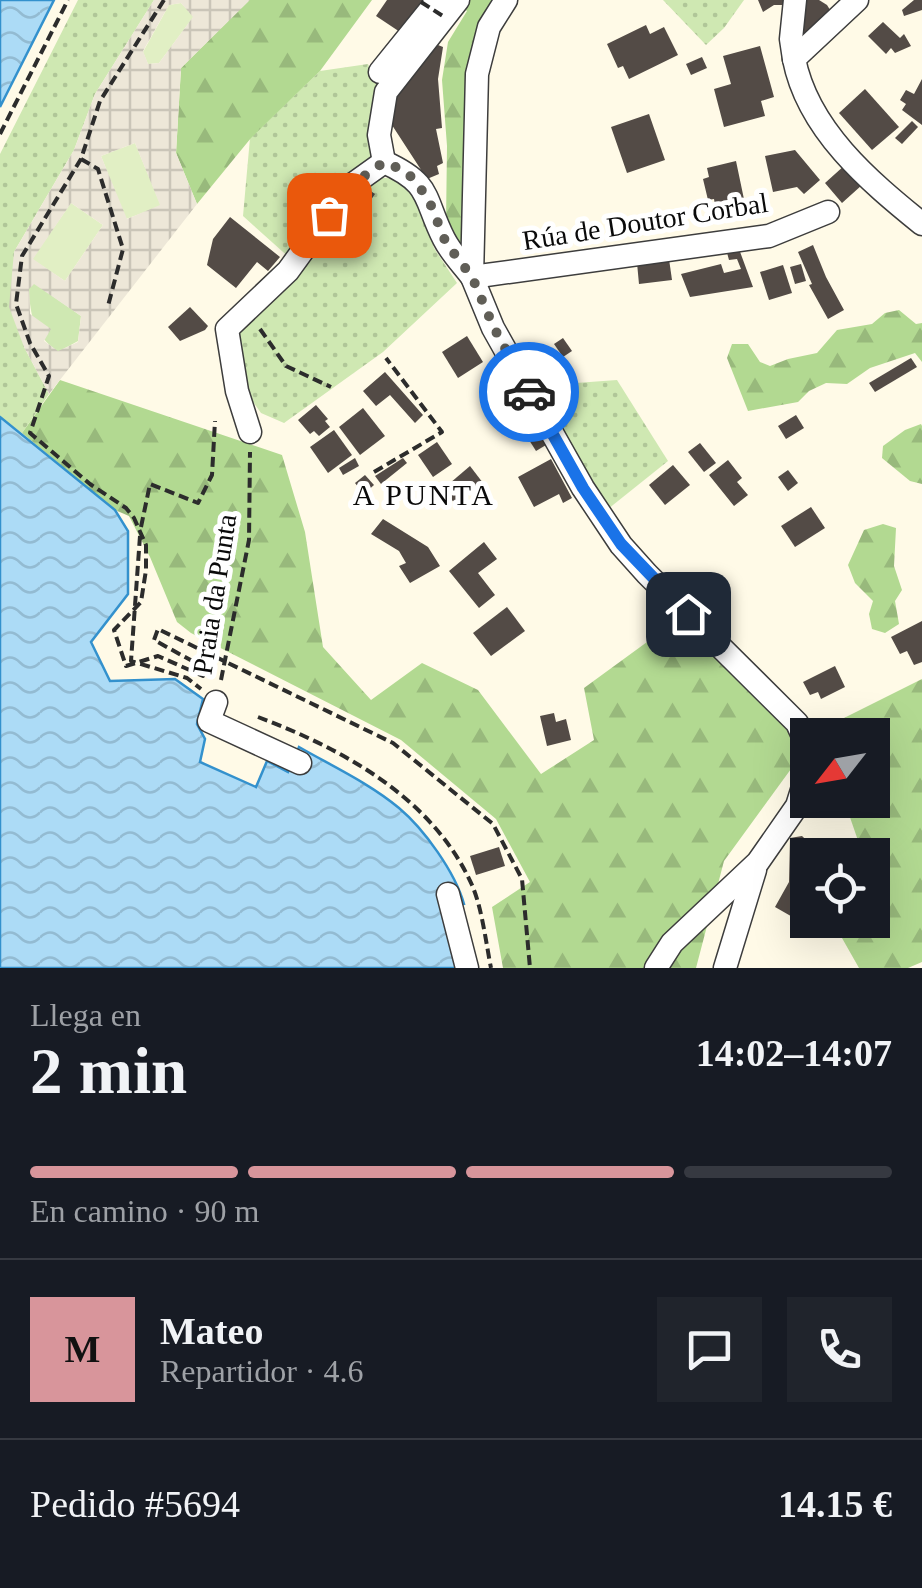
<!DOCTYPE html>
<html lang="es">
<head>
<meta charset="utf-8">
<style>
  body { margin:0; font-family:"Times New Roman",serif; background:#20242c; color:#f1f3f6; height:100vh; display:flex; flex-direction:column; font-size:38px; white-space:nowrap }
  * { box-sizing:border-box; margin:0 }
  p { font-size:32px; color:#9ea1a6 }
  .icon { flex:none; width:55px; height:55px; fill:none; stroke:currentColor; stroke-width:2; stroke-linecap:round; stroke-linejoin:round }
  .map { position:relative; height:968px; overflow:hidden }
  .drawer { display:flex; flex-direction:column; background:#171b24; flex:1 }
  .drawer>* { flex:none }
  .needle { width:65px; rotate:239deg }
  .tools { position:absolute; left:790px; top:718px; display:grid; gap:20px }
  .tools a { display:grid; place-items:center; width:100px; height:100px; border-radius:0px; background:#171b24; box-shadow:0 10px 40px #0002; font-size:50px }
  .pin { position:absolute; display:grid; place-items:center; width:85px; height:85px; color:#fff; margin:-42px; border-radius:20px; box-shadow:0 5px 15px #0006 }
  .courier { position:absolute; display:grid; place-items:center; width:100px; height:100px; margin:-50px; border:8px solid #1a73e8; border-radius:50%; background:#fff; color:#222; box-shadow:0 2px 12px #0007 }
  .summary em { font-style:normal; font-weight:700 }
  .summary div { display:flex; flex-direction:column-reverse }
  .summary { display:flex; align-items:center; justify-content:space-between; height:170px; padding:0 30px }
  h1 { font-size:65px; font-weight:700; line-height:75px }
  .bar { display:grid; grid-template-columns:repeat(4,1fr); gap:15px 10px; align-content:center; height:120px; padding:0 30px }
  .bar i { height:12px; border-radius:8px; background:#363941 }
  .bar .on { background:#d8959b }
  .bar p { grid-column:span 4 }
  .line { display:flex; align-items:center; gap:25px; padding:0 30px; border-top:2px solid #363941 }
  .line div { flex:1 }
  .round { display:grid; place-items:center; flex:none; width:105px; height:105px; border-radius:0px; background:#20242c }
  .map>svg:first-child { display:block }
  .grass { fill:url(#grass-dots) }
  .forest { fill:url(#forest-firs) }
  .park { fill:#cfe8b2 }
  .pitch { fill:#e1efc4 }
  .plaza { fill:url(#plaza-grid); fill-rule:evenodd }
  .water { fill:url(#water-waves); stroke:#3391cd; stroke-width:2.5 }
  .building { fill:#534b46 }
  .lines { fill:none; stroke-linecap:round; stroke-linejoin:round }
  .minor-casing { stroke:#3d3d3d; stroke-width:25 }
  .path { stroke:#2c2c2c; stroke-width:4; stroke-dasharray:10 5; stroke-linecap:butt }
  .minor { stroke:#fff; stroke-width:22 }
  .path-bridge { stroke:#2c2c2c; stroke-width:4; stroke-dasharray:10 5; stroke-linecap:butt }
  .done { stroke:#605e57; stroke-width:10; stroke-dasharray:0 18 }
  .route { stroke:#1a73e8; stroke-width:12 }
  .labels { text-anchor:middle; stroke-width:10; stroke-linejoin:round; paint-order:stroke }
  .street-label { font-size:28px; fill:#0a0a0a; stroke:#fff }
  .neighbourhood-label { font-size:30px; letter-spacing:2.5px; fill:#0a0a0a; stroke:#fff }
</style>
</head>
<body>
<div class="map">
<svg width="922" height="968" viewBox="0 0 922 968">
  <defs>
    <pattern id="grass-dots" width="8" height="8" patternUnits="userSpaceOnUse" patternTransform="scale(2.5)"><rect width="8" height="8" fill="#cfe8b2"/><path d="M2 2h.1M6 6h.1" fill="none" stroke="#b0c698" stroke-width="1.8" stroke-linecap="round"/></pattern>
    <pattern id="forest-firs" width="22" height="20" patternUnits="userSpaceOnUse" patternTransform="scale(2.5)"><rect width="22" height="20" fill="#b2d991"/><path d="M5 1l3.5 6h-7zM16 11l3.5 6h-7z" fill="#98b97c"/></pattern>
    <pattern id="plaza-grid" width="8" height="8" patternUnits="userSpaceOnUse" patternTransform="scale(2.5)"><rect width="8" height="8" fill="#ede7d8"/><path d="M0 4h8M4 0v8" fill="none" stroke="#cac5b8"/></pattern>
    <pattern id="water-waves" width="16" height="10" patternUnits="userSpaceOnUse" patternTransform="scale(2.5)"><rect width="16" height="10" fill="#acdbf6"/><path d="M0 5q4-4 8 0t8 0" fill="none" stroke="#93bbd2"/></pattern>
  </defs>
  <rect width="100%" height="100%" fill="#fffae7"/>
  <!-- grass -->
  <g class="grass">
    <polygon points="78,0 154,0 95,94 74,150 14,252 24,347 49,394 22,433 0,417 0,154"/>
    <polygon points="663,0 744,0 724,28 706,45"/>
    <polygon points="368,64 375,80 387,83 371,138 372,177 400,179 420,199 434,248 457,283 383,352 284,423 261,413 243,388 235,333 302,269 243,216 250,138 320,71"/>
    <polygon points="617,380 668,461 608,509 535,386"/>
  </g>
  <!-- forest -->
  <g class="forest">
    <polygon points="249,0 372,0 320,71 251,138 197,204 176,153 181,68"/>
    <polygon points="464,0 497,0 463,244 451,239 446,223 447,146 442,80 448,42 467,11 460,5"/>
    <polygon points="899,310 916,324 922,323 922,362 915,353 870,368 847,384 826,383 809,391 798,402 748,411 727,358 732,344 748,344 760,362 770,366 788,359 817,353 837,330 872,324 885,313"/>
    <polygon points="60,380 282,455 305,532 323,647 371,700 422,663 478,690 541,774 594,740 584,688 695,607 820,730 922,679 922,962 908,968 859,968 838,931 845,920 872,920 872,855 863,855 844,800 872,800 872,735 821,735 819,731 816,735 808,735 807,747 724,861 696,968 503,968 492,907 530,882 496,819 401,740 191,633 177,622 150,557 129,516 115,510 22,433"/>
    <polygon points="921,424 922,426 922,484 910,481 882,458 883,446 905,430"/>
    <polygon points="883,524 896,528 894,566 902,590 895,601 899,624 885,633 872,629 869,614 873,601 855,583 848,565 864,530"/>
  </g>
  <!-- park -->
  <path class="park" d="M34,283L81,316L78,341L58,352C34,334 30,317 29,288Z"/>
  <!-- pitch -->
  <g class="pitch">
    <polygon points="181,3 194,16 159,63 148,64 143,52 169,5"/>
    <polygon points="135,143 161,206 126,219 101,156"/>
    <polygon points="71,203 103,225 65,281 32,259"/>
  </g>
  <!-- plaza -->
  <path class="plaza" d="M154,0H250L181,68L176,153L197,204L49,394L24,347L9,307L14,252L74,150L95,94ZM181,3L193,17L159,63L148,64L143,51L169,5ZM135,143L160,205L127,219L101,156ZM71,203L103,225L65,281L33,259ZM34,284L81,316L78,342L58,351L44,341L51,329L30,314L29,289Z"/>
  <!-- water -->
  <g class="water">
    <polygon points="0,0 54,0 0,107"/>
    <path d="M0,417L115,510L128,531V594L91,642L110,681L175,679L203,699L197,724L205,739L200,762L256,787L267,761L288,772L299,747C332,766 369,783 399,808C424,829 455,872 464,904L442,910L457,968H0Z"/>
  </g>
  <!-- building -->
  <g class="building">
    <polygon points="387,0 423,0 400,32 376,16"/>
    <polygon points="758,0 788,0 788,5 774,5 763,12"/>
    <polygon points="807,0 819,0 827,5 832,13 832,19 799,38 797,6"/>
    <polygon points="914,0 922,0 922,10 904,16 902,10"/>
    <polygon points="883,22 900,38 904,34 911,46 895,53 891,48 886,54 868,36"/>
    <polygon points="646,25 650,34 664,27 678,55 629,79 623,66 618,68 607,44"/>
    <polygon points="433,43 443,47 438,79 442,128 436,129 443,163 437,166 439,174 427,179 390,122 392,98"/>
    <polygon points="760,46 774,97 761,101 765,116 724,127 714,89 731,84 723,56"/>
    <polygon points="702,57 707,68 691,75 686,64"/>
    <polygon points="922,79 922,125 902,110 906,104 900,100 906,90 914,94"/>
    <polygon points="865,89 899,127 872,150 839,113"/>
    <polygon points="649,114 665,160 627,173 611,127"/>
    <polygon points="912,121 918,127 902,144 895,138"/>
    <polygon points="795,150 820,180 804,194 797,187 773,192 765,156"/>
    <polygon points="736,161 745,204 716,211 714,199 708,200 703,179 709,177 707,168"/>
    <polygon points="845,165 862,185 842,203 825,183"/>
    <polygon points="362,185 375,194 366,207 353,198"/>
    <polygon points="230,217 280,257 268,271 257,262 236,288 207,265 213,239"/>
    <polygon points="813,245 826,277 844,310 828,319 809,285 812,284 798,252"/>
    <polygon points="726,249 739,249 753,287 690,297 681,274 721,264 724,273 741,269 737,259 729,260"/>
    <polygon points="669,259 672,280 639,284 637,263"/>
    <polygon points="801,264 806,281 795,284 790,267"/>
    <polygon points="783,265 792,293 769,300 760,272"/>
    <polygon points="190,307 208,326 205,330 180,341 168,327"/>
    <polygon points="467,336 483,362 458,378 442,352"/>
    <polygon points="563,338 572,351 563,357 554,344"/>
    <polygon points="911,358 917,367 875,392 869,383"/>
    <polygon points="385,372 423,415 415,423 390,395 376,406 363,391"/>
    <polygon points="510,390 518,401 502,412 494,402"/>
    <polygon points="316,405 328,419 325,421 330,427 319,436 314,431 310,434 298,420"/>
    <polygon points="363,408 385,436 360,455 339,427"/>
    <polygon points="796,415 804,428 786,439 778,426"/>
    <polygon points="529,418 546,445 536,451 519,424"/>
    <polygon points="334,430 352,455 328,473 310,447"/>
    <polygon points="437,442 452,464 433,477 418,455"/>
    <polygon points="700,443 716,463 704,472 688,452"/>
    <polygon points="355,458 359,466 343,475 339,468"/>
    <polygon points="403,458 407,463 381,484 375,476"/>
    <polygon points="551,459 572,498 563,503 559,494 534,507 518,477"/>
    <polygon points="728,460 742,478 737,482 748,495 734,506 709,475"/>
    <polygon points="673,465 690,485 665,505 649,485"/>
    <polygon points="470,466 483,483 456,505 443,489"/>
    <polygon points="788,470 798,483 788,491 778,477"/>
    <polygon points="365,475 374,485 364,494 355,483"/>
    <polygon points="811,507 825,528 795,547 781,526"/>
    <polygon points="383,519 428,547 440,566 410,583 399,566 406,563 399,551 371,534"/>
    <polygon points="484,542 497,559 478,573 495,595 479,608 449,571"/>
    <polygon points="507,607 525,631 491,656 473,633"/>
    <polygon points="922,621 922,662 914,665 907,651 900,654 891,637"/>
    <polygon points="835,666 845,687 821,699 818,692 810,695 803,682"/>
    <polygon points="554,713 556,722 566,719 571,740 547,746 540,716"/>
    <polygon points="802,836 822,855 808,855 808,917 803,923 775,907 789,882 790,838"/>
    <polygon points="499,847 505,866 476,875 470,856"/>
  </g>
  <g class="lines">
    <!-- minor casing -->
    <g class="minor-casing">
      <g id="minor">
        <polyline points="506,0 489,27 477,74 472,277 493,328 525,385 583,488 621,545 647,574 797,723 808,747"/>
        <path d="M857,0L794,59C808,130 869,181 922,224"/>
        <polyline points="794,59 791,39 795,0"/>
        <polyline points="380,72 438,0"/>
        <polyline points="384,162 379,135 386,92 458,0"/>
        <path d="M250,432L237,391L227,329L288,271L349,187L384,162C433,184 423,198 444,239C451,253 463,265 472,277L769,236L828,212"/>
        <polyline points="216,702 209,721 300,763"/>
        <polyline points="448,894 467,968"/>
        <polyline points="656,968 672,943 758,862 797,806 808,771"/>
        <polyline points="725,968 755,870"/>
      </g>
    </g>
    <!-- path -->
    <g class="path">
      <polyline points="164,0 100,101 81,159 22,256 16,304 30,343 49,376 30,433 90,484 126,508 134,518 146,545 146,570 141,602 114,630 126,666 158,656 203,676 205,668 154,640 158,629 393,743 493,824 522,879 530,968"/>
      <polyline points="0,134 68,0"/>
      <polyline points="81,159 98,169 123,249 108,306"/>
      <polyline points="260,329 286,366 331,387"/>
      <polyline points="374,472 442,432 386,358"/>
      <polyline points="141,527 150,484 198,503 212,475 215,421"/>
      <polyline points="140,536 131,661 187,678 201,689"/>
      <polyline points="221,680 249,540 250,452"/>
      <path d="M258,717C343,749 433,798 472,885C482,908 486,943 491,968"/>
    </g>
    <!-- minor -->
    <use href="#minor" class="minor"/>
    <!-- path-bridge -->
    <polyline class="path-bridge" points="421,2 446,18"/>
  </g>
  <g class="lines">
    <!-- done -->
    <polyline class="done" points="329,215 349,187 384,162 407,172 428,198 446,243 472,277 494,328 529,392"/>
    <!-- route -->
    <polyline class="route" points="529,392 583,488 621,544 688,614"/>
  </g>
  <g class="labels">
    <!-- street labels -->
    <g class="street-label">
      <text transform="translate(645 221) rotate(-9)" y="10">Rúa de Doutor Corbal</text>
      <text transform="translate(214 594) rotate(-81)" y="10">Praia da Punta</text>
    </g>
    <!-- neighbourhood labels -->
    <g class="neighbourhood-label">
      <text x="424" y="505">A PUNTA</text>
    </g>
  </g>
</svg>
<div class="tools">
<a><svg class="needle" viewBox="-14 -14 28 28"><path d="M0-13l5 13h-10z" fill="#e53935"/><path d="M0 13l5-13h-10z" fill="#9ea1a6"/></svg></a>
<a><svg class="icon" aria-label="locate" viewBox="0 0 24 24"><circle cx="12" cy="12" r="6"/><path d="M12 2v4M12 18v4M2 12h4M18 12h4"/></svg></a>
</div>
<div class="pin" style="left:329px;top:215px;background:#ea580c"><svg class="icon" aria-label="bag" viewBox="0 0 24 24"><path d="M5 8h14l-1 12H6zM9 8a3 3 0 0 1 6 0"/></svg></div>
<div class="pin" style="left:688px;top:614px;background:#1f2937"><svg class="icon" aria-label="home" viewBox="0 0 24 24"><path d="M3 11l9-7 9 7M6 9v11h12V9"/></svg></div>
<div class="courier" style="left:529px;top:392px"><svg class="icon" aria-label="car" viewBox="0 0 24 24"><path d="M5 17H2v-5l4-1 3-4h7l3 4 3 1v5h-3M9 17h6M6 11h13"/><circle cx="7" cy="17" r="2"/><circle cx="17" cy="17" r="2"/></svg></div>
</div>
<section class="drawer">
<div class="summary"><div><h1>2 min</h1><p>Llega en</p></div><em>14:02–14:07</em></div>
<div class="bar"><i class="on"></i><i class="on"></i><i class="on"></i><i></i><p>En camino · 90 m</p></div>
<div class="line" style="height:180px"><b class="round" style="background:#d8959b;color:#111">M</b><div><b>Mateo</b><p>Repartidor · 4.6</p></div><a class="round"><svg class="icon" aria-label="chat" viewBox="0 0 24 24"><path d="M4 5h16v11H9l-5 4z"/></svg></a><a class="round"><svg class="icon" aria-label="phone" viewBox="0 0 24 24"><path d="M5 4h4l2 5-3 2q2 4 5 5l2-3 5 2v4C11 20 4 13 5 4z"/></svg></a></div>
<div class="line" style="height:130px"><div>Pedido #5694</div><b>14.15 €</b></div>
</section>
</body>
</html>
